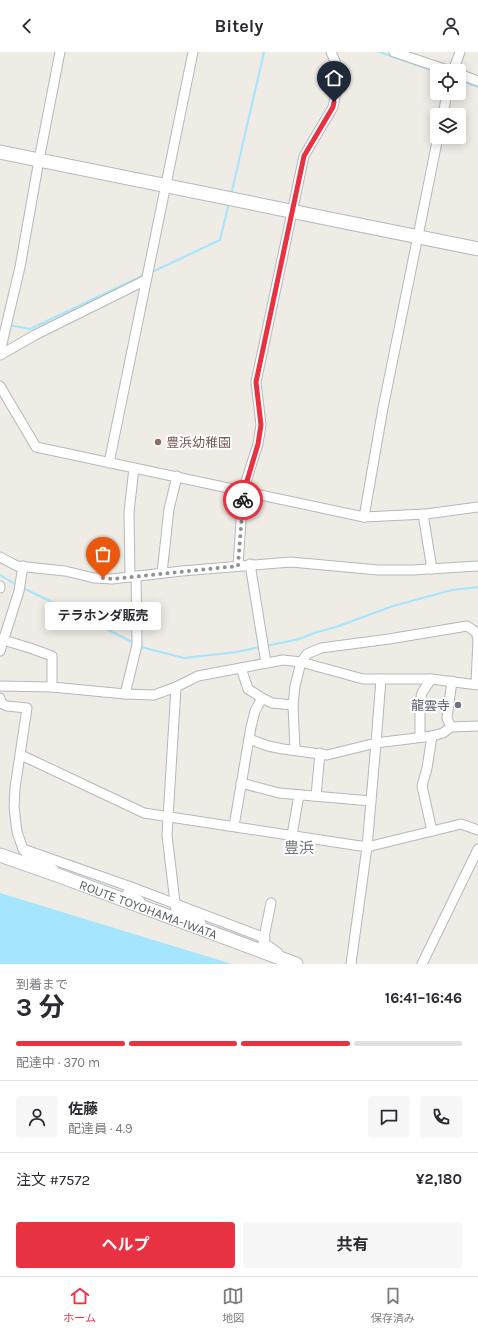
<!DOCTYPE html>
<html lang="ja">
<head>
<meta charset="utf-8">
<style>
  body { margin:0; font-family:Karla,"Noto Sans JP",sans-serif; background:#f7f7f7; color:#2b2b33; height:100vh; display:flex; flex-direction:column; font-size:15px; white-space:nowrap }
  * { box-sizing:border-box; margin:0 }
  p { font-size:13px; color:#7c7c81 }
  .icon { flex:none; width:22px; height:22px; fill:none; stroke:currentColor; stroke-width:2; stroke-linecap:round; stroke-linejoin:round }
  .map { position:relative; height:912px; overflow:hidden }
  .panel { display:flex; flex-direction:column; background:#fff; flex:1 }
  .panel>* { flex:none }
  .controls { position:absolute; left:430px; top:12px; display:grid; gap:8px }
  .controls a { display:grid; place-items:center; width:36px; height:36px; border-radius:4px; background:#fff; box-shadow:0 2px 10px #0003; font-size:20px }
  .pin { position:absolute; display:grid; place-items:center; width:34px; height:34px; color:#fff; margin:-41px -17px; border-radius:50% 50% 50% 0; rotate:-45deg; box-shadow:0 0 4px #0007 }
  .pin .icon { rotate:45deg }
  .courier { position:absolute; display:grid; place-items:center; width:40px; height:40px; margin:-20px; border:3px solid #e83141; border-radius:50%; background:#fff; color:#222; box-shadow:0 1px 5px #0007 }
  .bubble { position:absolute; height:28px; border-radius:4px; background:#fff; box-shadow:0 2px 10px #0003; font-size:13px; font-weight:700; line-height:28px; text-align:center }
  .head em { font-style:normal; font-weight:700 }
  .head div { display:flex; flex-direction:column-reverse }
  .head { display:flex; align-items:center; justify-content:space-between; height:68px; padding:0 16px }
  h1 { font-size:26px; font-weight:700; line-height:30px }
  .bar { display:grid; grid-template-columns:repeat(4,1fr); gap:6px 4px; align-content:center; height:48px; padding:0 16px }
  .bar i { height:5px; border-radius:3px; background:#e1e1e2 }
  .bar .selected { background:#e83141 }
  .bar p { grid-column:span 4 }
  .line { display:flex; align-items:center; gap:10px; padding:0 16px; border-top:1px solid #e1e1e2 }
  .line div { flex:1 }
  .round { display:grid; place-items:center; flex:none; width:42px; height:42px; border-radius:4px; background:#f7f7f7 }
  .cta { display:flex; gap:8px; margin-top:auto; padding:8px 16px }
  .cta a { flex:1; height:46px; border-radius:4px; background:#e83141; color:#fff; font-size:16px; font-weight:700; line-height:46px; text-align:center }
  .cta a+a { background:#f7f7f7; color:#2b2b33 }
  header { display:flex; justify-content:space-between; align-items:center; height:52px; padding:0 16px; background:#fff; font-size:18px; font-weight:700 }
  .menu { display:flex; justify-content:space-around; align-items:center; height:56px; border-top:1px solid #e1e1e2; background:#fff; font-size:11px; color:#7c7c81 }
  .menu a { display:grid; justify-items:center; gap:2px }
  .menu .selected { color:#e83141 }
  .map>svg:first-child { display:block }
  .water { fill:#a5e6fe }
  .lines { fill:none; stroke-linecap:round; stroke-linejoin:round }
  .stream { stroke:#a5e6fe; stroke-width:2 }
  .street-casing { stroke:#b5b8bb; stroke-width:11 }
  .secondary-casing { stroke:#b3b9bc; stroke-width:15 }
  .street { stroke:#fff; stroke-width:9 }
  .secondary { stroke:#fff; stroke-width:13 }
  .done { stroke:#8f9292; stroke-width:4; stroke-dasharray:0 7.2 }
  .route { stroke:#e83141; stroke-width:5 }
  .education-dot { fill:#8d6e63; stroke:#fff; stroke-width:1.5 }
  .worship-dot { fill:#6b7280; stroke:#fff; stroke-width:1.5 }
  .labels { text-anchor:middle; stroke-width:4; stroke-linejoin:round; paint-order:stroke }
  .education-label { font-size:13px; fill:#785e54; stroke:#fff; text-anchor:start }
  .worship-label { font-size:13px; fill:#5b616d; stroke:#fff; text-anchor:end }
  .street-label { font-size:13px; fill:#5c6265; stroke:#fff }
  .quarter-label { font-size:15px; fill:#6d7477; stroke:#fff }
</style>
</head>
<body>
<header><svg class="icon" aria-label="back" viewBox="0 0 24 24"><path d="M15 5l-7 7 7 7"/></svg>Bitely<svg class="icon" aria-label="person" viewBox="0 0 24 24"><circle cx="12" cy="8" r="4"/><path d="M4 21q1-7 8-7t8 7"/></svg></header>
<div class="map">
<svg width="478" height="912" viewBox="0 0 478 912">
  <rect width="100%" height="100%" fill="#efebe5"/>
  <!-- water -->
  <polygon class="water" points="0,841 232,912 0,912"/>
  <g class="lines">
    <!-- stream -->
    <g class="stream">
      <polyline points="379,0 437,20"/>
      <polyline points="459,28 478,35"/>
      <polyline points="231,143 264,0"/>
      <polyline points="152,220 220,188 229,151"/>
      <polyline points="9,273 30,277 144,223"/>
      <polyline points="0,523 15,532"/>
      <polyline points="25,537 89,568 132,590"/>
      <polyline points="266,594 299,587 317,580 336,575 393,554 452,538 478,535"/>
      <polyline points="141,595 184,606 237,600 260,595"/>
    </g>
    <!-- street casing -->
    <g class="street-casing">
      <g id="street">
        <polyline points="394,0 450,19"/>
        <polyline points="453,19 460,0"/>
        <polyline points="459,22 478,29"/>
        <polyline points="443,63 447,41"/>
        <polyline points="0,300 20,215 39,108 60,0"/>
        <polyline points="0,303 35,283 146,228"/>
        <polyline points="0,334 36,395 364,465 426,462 478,455"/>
        <polyline points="109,411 193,0"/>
        <polyline points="423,462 432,517"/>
        <polyline points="364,465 383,356 438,85"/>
        <polyline points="0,505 17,514 65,519 94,526 112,527 182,519 291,510 378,518 413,518 478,514"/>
        <polyline points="250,512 266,611"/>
        <polyline points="238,514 243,439 258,392 261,373 256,330 304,104 333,55 338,31 335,9 331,0"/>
        <polyline points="162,521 169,457 177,424"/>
        <polyline points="130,525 129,460 134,416"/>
        <polyline points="0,534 0,536"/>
        <polyline points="0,587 30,596 52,604 52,635"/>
        <polyline points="0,599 19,539 23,514"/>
        <polyline points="241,616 248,637 262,646"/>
        <polyline points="0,634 52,635 125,642 154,643 176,635 198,624 283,608 301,610 363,627 431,627 478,633"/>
        <polyline points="176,635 167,783 176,859 201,871"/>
        <polyline points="125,642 137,593 136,524"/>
        <polyline points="0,646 1,651 7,654 27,656 15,736 14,755 17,780 23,797 28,803 49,814 54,818"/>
        <polyline points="451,675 447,666 452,629"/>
        <polyline points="420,685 420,649 422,641 431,627"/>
        <polyline points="249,687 268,694 283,697 327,703 376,691 432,684 443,681 451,675 478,674"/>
        <polyline points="295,698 293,653 295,634 301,610 307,602 321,596 389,587 467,574 476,580 478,587 476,632"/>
        <polyline points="21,703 144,761 367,795 461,772 478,778"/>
        <polyline points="241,731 279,741 371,749"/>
        <polyline points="316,744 320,701"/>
        <polyline points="234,774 251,675 255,659 262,646 272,651 293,653"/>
        <polyline points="432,779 422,734 427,716 432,684"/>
        <polyline points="292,783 299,743"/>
        <polyline points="23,797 131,835 265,886"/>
        <polyline points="131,835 128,840 140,849 140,852"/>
        <polyline points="271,851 263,890 278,901"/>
        <polyline points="351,912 367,795 376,691 381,627"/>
        <polyline points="422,912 478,797"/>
      </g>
    </g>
    <!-- secondary casing -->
    <g class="secondary-casing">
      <g id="secondary">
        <polyline points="0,100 478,197"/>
        <path id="s1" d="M0,803L57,823L296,912"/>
      </g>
    </g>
    <!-- street -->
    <use href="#street" class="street"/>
    <!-- secondary -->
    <use href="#secondary" class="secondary"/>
  </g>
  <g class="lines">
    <!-- done -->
    <polyline class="done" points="103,526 112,527 238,514 243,448"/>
    <!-- route -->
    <polyline class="route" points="243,448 244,439 258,392 261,373 256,330 304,104 333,55 334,50"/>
  </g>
  <!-- markers -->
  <circle class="education-dot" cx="158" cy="390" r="4"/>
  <circle class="worship-dot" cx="458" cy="653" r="4"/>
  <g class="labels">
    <!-- education labels -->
    <g class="education-label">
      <text x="166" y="395">豊浜幼稚園</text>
    </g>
    <!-- worship labels -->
    <g class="worship-label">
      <text x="450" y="658">龍雲寺</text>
    </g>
    <!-- street labels -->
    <g class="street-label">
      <text dy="5" stroke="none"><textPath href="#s1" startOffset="158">ROUTE TOYOHAMA-IWATA</textPath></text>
    </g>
    <!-- quarter labels -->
    <g class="quarter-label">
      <text x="299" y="801">豊浜</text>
    </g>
  </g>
</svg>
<div class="controls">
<a><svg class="icon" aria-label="locate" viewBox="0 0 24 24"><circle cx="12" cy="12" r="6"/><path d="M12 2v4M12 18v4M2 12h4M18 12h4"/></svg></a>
<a><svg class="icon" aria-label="layers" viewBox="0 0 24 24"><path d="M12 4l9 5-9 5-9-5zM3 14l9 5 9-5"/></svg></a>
</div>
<div class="pin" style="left:103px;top:526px;background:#ea580c"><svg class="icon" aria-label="bag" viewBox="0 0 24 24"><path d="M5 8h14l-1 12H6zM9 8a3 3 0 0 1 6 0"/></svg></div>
<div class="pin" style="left:334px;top:50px;background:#1f2937"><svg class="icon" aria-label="home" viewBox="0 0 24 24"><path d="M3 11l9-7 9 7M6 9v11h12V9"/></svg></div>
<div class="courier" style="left:243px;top:448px"><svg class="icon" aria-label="bike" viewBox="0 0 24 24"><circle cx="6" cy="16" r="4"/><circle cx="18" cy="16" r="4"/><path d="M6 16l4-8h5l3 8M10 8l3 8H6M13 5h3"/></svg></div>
<div class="bubble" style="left:45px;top:550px;width:116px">テラホンダ販売</div>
</div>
<section class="panel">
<div class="head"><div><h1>3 分</h1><p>到着まで</p></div><em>16:41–16:46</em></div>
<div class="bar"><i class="selected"></i><i class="selected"></i><i class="selected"></i><i></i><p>配達中 · 370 m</p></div>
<div class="line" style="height:72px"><a class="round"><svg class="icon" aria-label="person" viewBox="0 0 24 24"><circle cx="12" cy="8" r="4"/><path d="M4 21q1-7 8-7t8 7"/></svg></a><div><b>佐藤</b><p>配達員 · 4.9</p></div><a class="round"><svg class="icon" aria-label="chat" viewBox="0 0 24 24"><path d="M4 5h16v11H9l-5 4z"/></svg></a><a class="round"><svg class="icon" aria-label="phone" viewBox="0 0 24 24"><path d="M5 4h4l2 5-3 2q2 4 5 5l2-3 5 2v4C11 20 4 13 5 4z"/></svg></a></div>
<div class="line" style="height:52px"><div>注文 #7572</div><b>¥2,180</b></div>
<div class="cta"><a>ヘルプ</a><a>共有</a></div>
</section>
<nav class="menu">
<a class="selected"><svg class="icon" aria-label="home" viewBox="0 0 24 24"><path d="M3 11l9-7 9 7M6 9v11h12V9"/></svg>ホーム</a>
<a><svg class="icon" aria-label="map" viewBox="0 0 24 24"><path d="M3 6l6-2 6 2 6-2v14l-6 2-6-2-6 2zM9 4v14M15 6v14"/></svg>地図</a>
<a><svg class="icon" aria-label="saved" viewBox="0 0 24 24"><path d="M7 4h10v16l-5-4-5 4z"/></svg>保存済み</a>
</nav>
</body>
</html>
